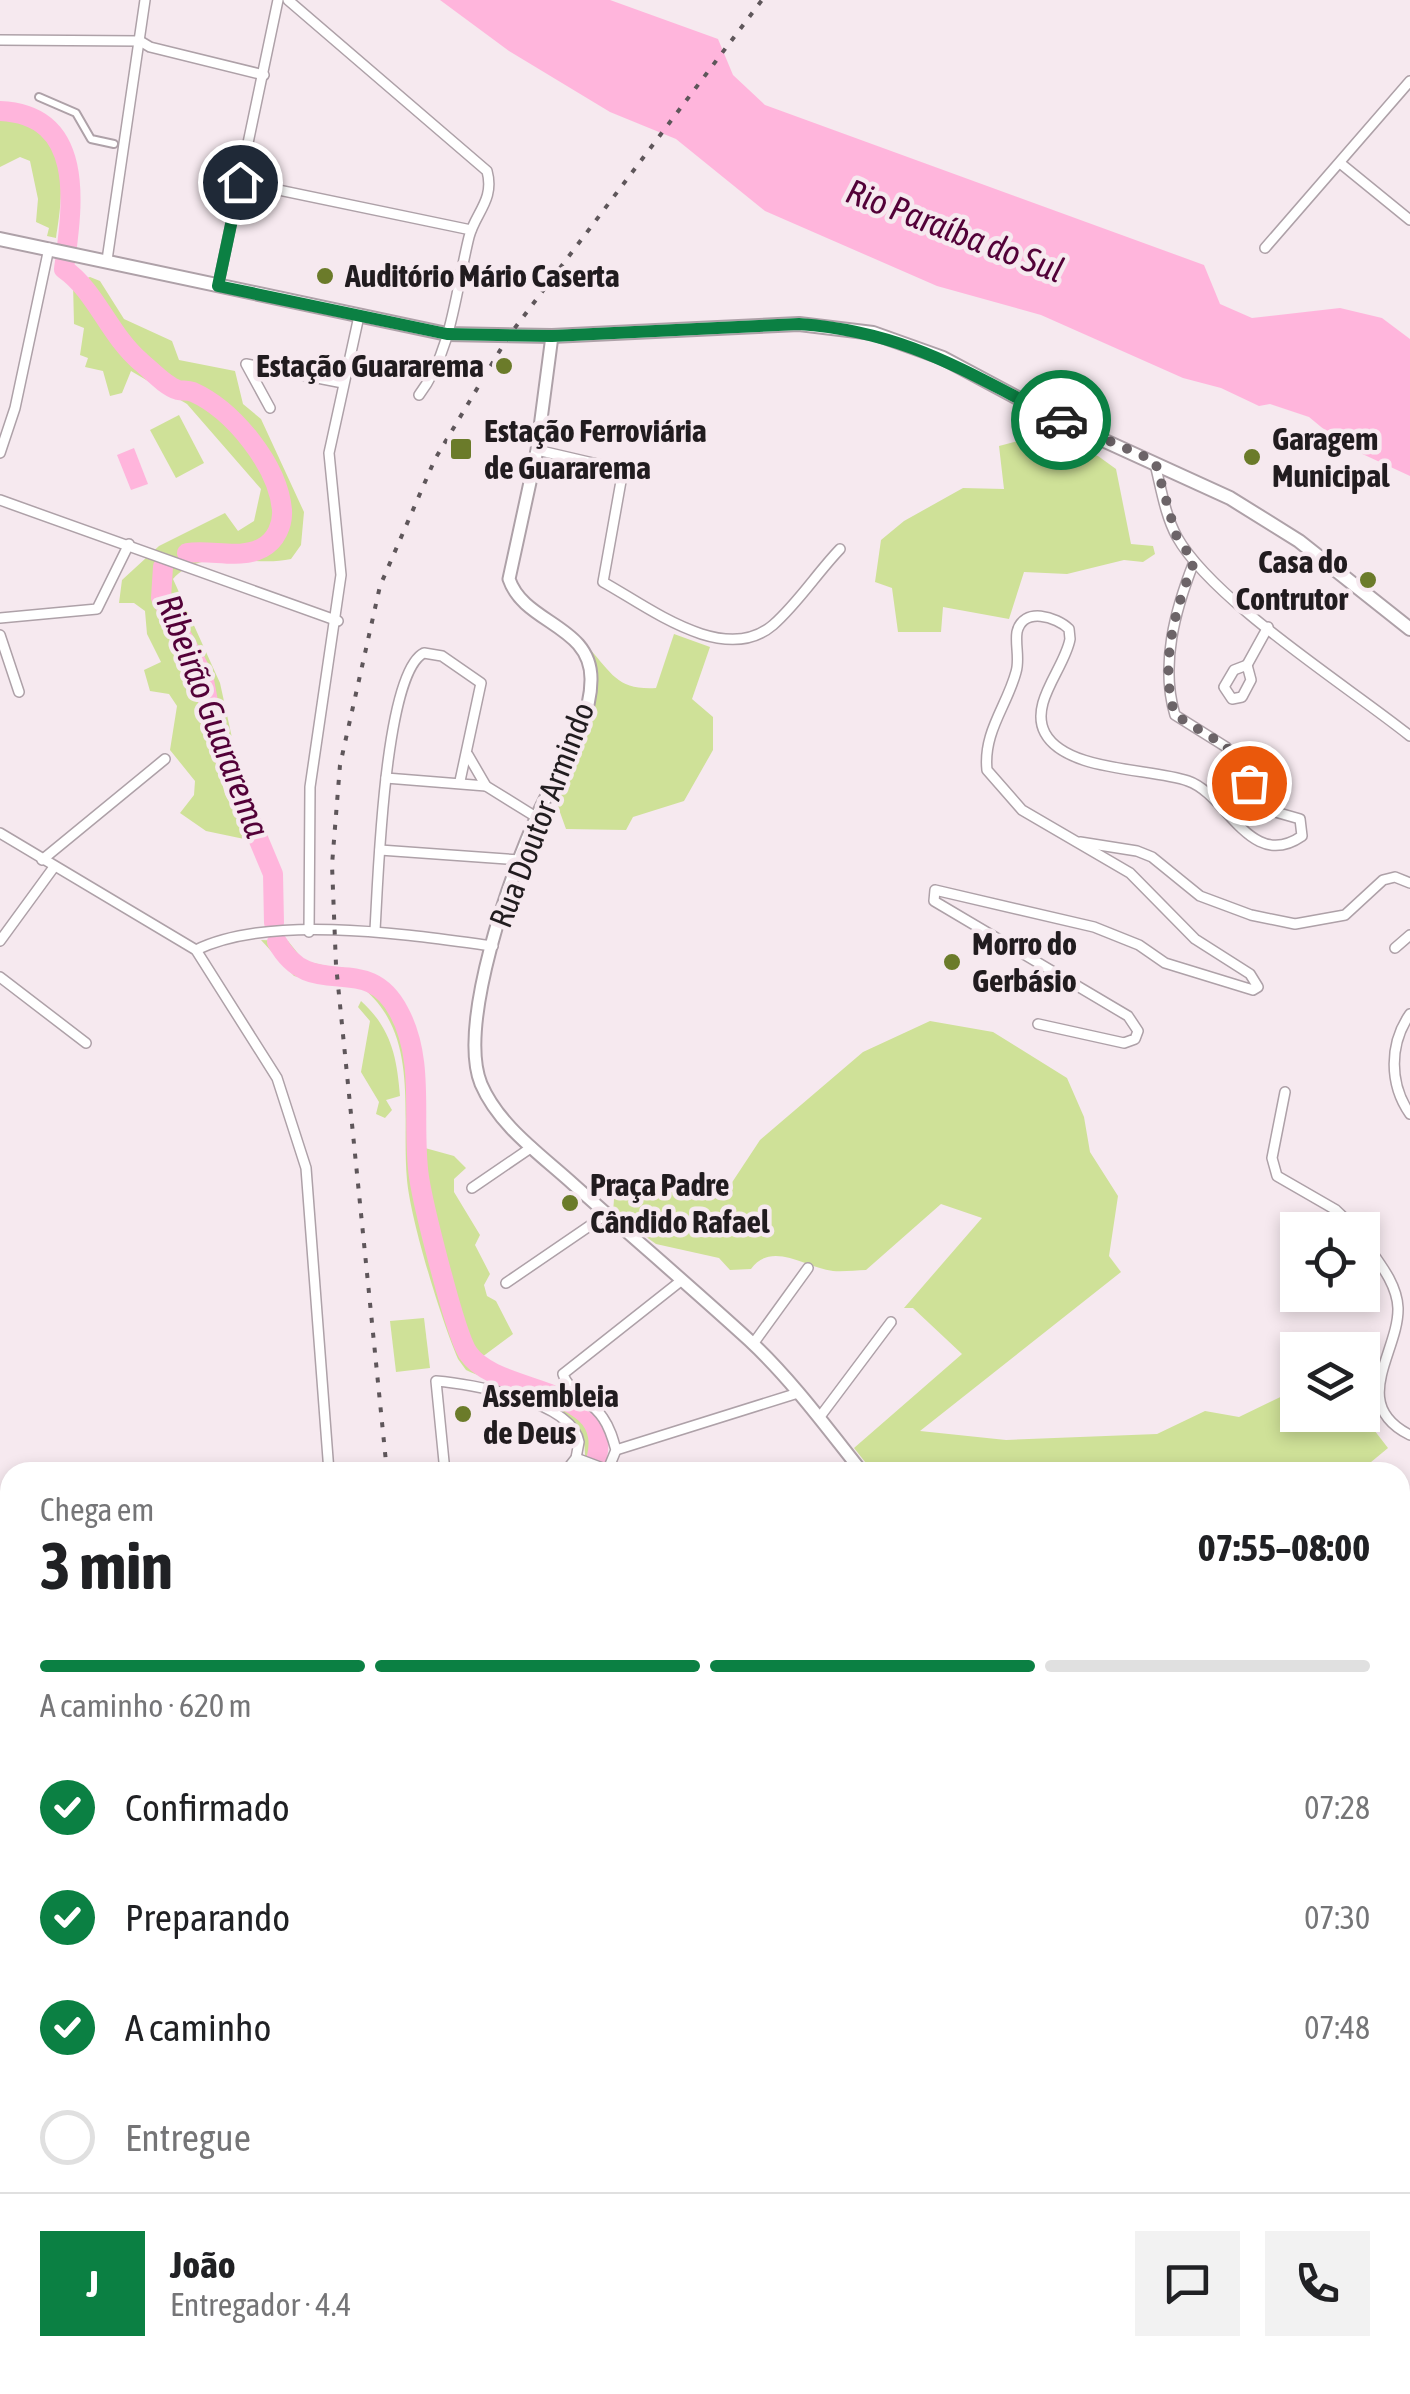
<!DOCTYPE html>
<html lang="pt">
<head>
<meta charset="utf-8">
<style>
  body { margin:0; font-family:"Asap Condensed",sans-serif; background:#f2f2f2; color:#202124; height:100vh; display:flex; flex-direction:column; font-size:38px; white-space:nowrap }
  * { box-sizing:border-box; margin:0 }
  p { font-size:32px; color:#757577 }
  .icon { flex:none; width:55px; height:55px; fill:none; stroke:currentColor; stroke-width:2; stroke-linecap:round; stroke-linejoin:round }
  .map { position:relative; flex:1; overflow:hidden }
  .sheet { position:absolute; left:0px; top:1462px; width:1410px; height:932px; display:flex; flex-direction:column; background:#fff; border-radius:30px 30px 0 0; box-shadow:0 5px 15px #0003 }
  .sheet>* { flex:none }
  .tools { position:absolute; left:1280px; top:1212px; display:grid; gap:20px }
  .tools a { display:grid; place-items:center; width:100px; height:100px; border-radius:0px; background:#fff; box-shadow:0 5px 15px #0003; font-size:50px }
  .pin { position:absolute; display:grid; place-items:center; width:85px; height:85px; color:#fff; margin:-42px; border:5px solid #fff; border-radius:50%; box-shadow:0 2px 10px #0007 }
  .courier { position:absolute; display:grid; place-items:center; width:100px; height:100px; margin:-50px; border:8px solid #0b8043; border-radius:50%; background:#fff; color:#222; box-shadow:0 2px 12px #0007 }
  .headline em { font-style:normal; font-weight:700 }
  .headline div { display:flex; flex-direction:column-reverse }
  .headline { display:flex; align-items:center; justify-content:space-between; height:170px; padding:0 40px }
  h1 { font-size:65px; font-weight:700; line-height:75px }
  .bar { display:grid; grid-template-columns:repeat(4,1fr); gap:15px 10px; align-content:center; height:120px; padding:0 40px }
  .bar i { height:12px; border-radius:8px; background:#e0e0e0 }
  .bar .selected { background:#0b8043 }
  .bar p { grid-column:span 4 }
  .line { display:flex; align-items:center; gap:25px; padding:0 40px; border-top:2px solid #e0e0e0 }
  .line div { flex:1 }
  .round { display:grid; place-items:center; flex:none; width:105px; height:105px; border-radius:0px; background:#f2f2f2 }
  ol { padding:0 40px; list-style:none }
  li { display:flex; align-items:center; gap:30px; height:110px }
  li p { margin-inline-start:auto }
  li .icon { padding:10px; border-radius:50%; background:#0b8043; color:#fff; stroke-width:4 }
  li:last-child { color:#757577 }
  li i { width:55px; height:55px; border:5px solid #e0e0e0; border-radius:50% }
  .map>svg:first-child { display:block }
  .green { fill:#cfe198 }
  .water { fill:#ffb5dc }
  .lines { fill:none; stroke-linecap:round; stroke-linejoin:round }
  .river { stroke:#ffb5dc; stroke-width:20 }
  .pedestrian-casing { stroke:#aea1a8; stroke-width:10 }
  .minor-casing { stroke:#aea1a8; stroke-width:12 }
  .tertiary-casing { stroke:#aea1a8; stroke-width:15 }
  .secondary-casing { stroke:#aea1a8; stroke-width:16 }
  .pedestrian { stroke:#fff; stroke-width:6 }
  .minor { stroke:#fff; stroke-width:9 }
  .tertiary { stroke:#fff; stroke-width:11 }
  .secondary { stroke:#fff; stroke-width:12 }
  .rail { stroke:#5e565a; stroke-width:4; stroke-dasharray:5 10; stroke-linecap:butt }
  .done { stroke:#6c6468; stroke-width:10; stroke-dasharray:0 18 }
  .route { stroke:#0b8043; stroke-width:12 }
  .poi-dot { fill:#6b7b2a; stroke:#f6e9ef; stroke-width:4 }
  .labels { text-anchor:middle; stroke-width:9; stroke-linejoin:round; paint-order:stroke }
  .poi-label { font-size:32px; font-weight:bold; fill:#211c1f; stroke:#f6e9ef; text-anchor:start }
  .street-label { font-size:32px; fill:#211c1f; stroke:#f6e9ef }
  .water-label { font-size:35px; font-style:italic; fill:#530138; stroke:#f6e9ef }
</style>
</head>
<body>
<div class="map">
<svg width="1410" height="2394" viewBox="0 0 1410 2394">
  <rect width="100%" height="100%" fill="#f6e9ef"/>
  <!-- green -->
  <g class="green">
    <path d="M0,117C70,122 65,186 56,238L47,236L49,228L36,222L38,199L30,161L20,157L0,167Z"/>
    <path d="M90,277L100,281L124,319L172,341L179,360L235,371L243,404L261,419L304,512L301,545L291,559C251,568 204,545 173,579L220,683L234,747L213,751L225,794L249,840L206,831L180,813L194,795L195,781L170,750L177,706L169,694L150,691L144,670L161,662L147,634L145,611L134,603H119L122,580L159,546L225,513L238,531L254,521L261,489L187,404L131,371L122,393L110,396L103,371L85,367L88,358L80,355L84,328L74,324L73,283Z"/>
    <polygon points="179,415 204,463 176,478 150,430"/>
    <polygon points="1033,437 1098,456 1116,469 1131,544 1153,546 1155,554 1143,562 1124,560 1067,574 1024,572 1009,619 943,607 941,632 898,632 892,588 875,582 881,540 904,521 963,488 1004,489 999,446"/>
    <path d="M674,634L710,647L692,699L713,717V750L684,801L633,817L626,830L566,829L557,804C578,754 610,702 589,648C613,675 618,690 656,688Z"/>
    <polygon points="261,940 288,941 304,961 332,967 334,985 294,976"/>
    <path d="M341,967C431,991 423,1072 425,1148L454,1156L466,1168L454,1179V1192L480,1235L475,1245L490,1274L484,1285L487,1296L496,1301L513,1334L482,1357C529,1389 618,1381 604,1463L585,1456C587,1399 507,1390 466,1370L458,1359C441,1319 411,1222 407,1180C401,1115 420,1036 364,989L343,986Z"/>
    <path d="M361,1001C391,1028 397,1057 400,1096L386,1100L392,1110L385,1118L376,1114L379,1102L361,1072L370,1021L358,1007Z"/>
    <path d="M930,1021L993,1032L1067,1078L1084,1117L1090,1152L1118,1196L1109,1256L1121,1272L920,1431L1006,1440L1157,1434L1205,1411L1239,1417L1297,1389L1298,1415H1362L1363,1398L1371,1426L1388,1448L1359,1472H873L854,1448L962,1354L913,1308H904L982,1218L941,1204L866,1270C856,1270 844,1272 833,1271C806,1268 772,1240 751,1269L730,1270L719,1258L656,1244L613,1213L614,1199L646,1186L665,1192L731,1184L760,1140L863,1052Z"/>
    <polygon points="424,1318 430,1368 396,1372 390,1321"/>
    <polygon points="10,1918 10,1981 0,1984 0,1922"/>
    <polygon points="10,2318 10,2385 30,2385 25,2394 0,2394 0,2339"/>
  </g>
  <!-- water -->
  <g class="water">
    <polygon points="440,0 610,0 718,39 733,75 765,105 1204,265 1220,304 1252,318 1340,308 1382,318 1410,339 1410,476 1343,445 1309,417 1270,404 1259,406 1221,388 1183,378 1041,315 937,286 765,211 676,139 610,112 509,51"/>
    <polygon points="134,448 148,484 131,490 117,455"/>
    <polygon points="229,2385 314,2385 317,2394 229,2394"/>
  </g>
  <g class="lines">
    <!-- river -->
    <g class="river">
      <path d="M0,111C88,115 72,209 64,269C96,291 109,335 141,362C151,370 165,386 178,390C183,391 187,390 193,392C233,410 278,465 282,510C283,524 276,541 262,548C240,560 211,549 187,553"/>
      <polyline points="163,567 161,598 203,675 214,733 273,874 274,923"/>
      <path d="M277,942C312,1005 366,948 399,1012C426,1062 411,1122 419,1177C423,1204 455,1334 468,1353C499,1399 629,1382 592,1472"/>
      <polyline points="0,1935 10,1930"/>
    </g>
    <!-- pedestrian casing -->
    <g class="pedestrian-casing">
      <polyline id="pedestrian" points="39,97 76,113 91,139 114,144"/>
    </g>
    <!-- minor casing -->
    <g class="minor-casing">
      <g id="minor">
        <path d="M288,0L487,171C495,200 475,213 469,237C456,289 452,352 419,395"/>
        <polyline points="0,40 140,41 150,47 264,75"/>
        <polyline points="1340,163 1410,220"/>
        <polyline points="240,182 471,230"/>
        <polyline points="1265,248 1410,81"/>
        <polyline points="107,260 145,0"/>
        <polyline points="218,286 278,0"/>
        <polyline points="270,408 246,364 343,383"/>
        <path d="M537,450L623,470L603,582C647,606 724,667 773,625C798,603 817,573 840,549"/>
        <polyline points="0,453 15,408 49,248"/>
        <path d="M1155,464C1161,488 1165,515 1177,537C1213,601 1349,687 1410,736"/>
        <polyline points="0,500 338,621"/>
        <polyline points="0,618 97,609 129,544"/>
        <polyline points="0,635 19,692"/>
        <polygon points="1247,665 1251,680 1242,697 1232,699 1224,687 1234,670"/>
        <polyline points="1247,665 1268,627"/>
        <polyline points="468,755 486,786 536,817"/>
        <polyline points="386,778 486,786"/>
        <polyline points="0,833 196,950 277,1078 306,1168 329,1472"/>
        <polyline points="1080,842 1137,851 1152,857 1200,896 1251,915 1295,924 1345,915 1383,880 1395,877 1410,883"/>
        <polyline points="380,850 520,860"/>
        <polyline points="42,860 165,759"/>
        <path d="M375,930C378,882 384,672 424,653L442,656L481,683L460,781"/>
        <polyline points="309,932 310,787 341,575 329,453 359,316"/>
        <polyline points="0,941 54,867"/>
        <polyline points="1395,948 1410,935"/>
        <path d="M196,950C271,913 411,935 493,946"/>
        <polyline points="0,977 86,1043"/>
        <path d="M1410,1014C1389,1044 1389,1084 1410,1114"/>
        <path d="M1038,1024L1124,1043L1135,1039L1138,1031L1128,1016L934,901L935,890L1094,927L1139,945L1165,963L1253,990L1258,987L1250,974L1195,939L1130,873L1022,810L987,770C983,732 1007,706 1016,672C1020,659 1015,645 1017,632C1023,606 1057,617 1069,629L1070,639C1065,668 1029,703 1045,733C1066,772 1151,768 1188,781C1227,794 1250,872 1302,836L1300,819L1265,809L1226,747L1175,715C1160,665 1175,610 1194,562"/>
        <polyline points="1285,1092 1272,1158 1277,1176 1336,1210 1357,1230"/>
        <polyline points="472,1188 532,1147"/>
        <path d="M1362,1238C1376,1259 1397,1282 1398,1308C1399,1352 1348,1404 1410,1435"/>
        <polyline points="506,1283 607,1214"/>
        <polyline points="753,1344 808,1268"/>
        <polyline points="819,1418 891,1322"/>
        <polyline points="616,1450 798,1393"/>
        <polyline points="576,1458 608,1470"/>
        <path d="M445,1472L436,1381C472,1384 572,1401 579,1442L576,1458L565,1472"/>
        <path d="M607,1472L616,1450C613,1439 610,1428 603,1418C593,1402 568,1391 563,1374L682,1280"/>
        <polyline points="0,2177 10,2175"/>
        <polyline points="681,2385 683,2394"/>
        <polyline points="759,2385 762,2394"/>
        <polyline points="92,2394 98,2385"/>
        <polyline points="473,2394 473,2385"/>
      </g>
    </g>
    <!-- tertiary casing -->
    <g class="tertiary-casing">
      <g id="tertiary">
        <path d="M552,336L537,450L509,579C524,624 592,625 591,680C591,726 556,773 538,814C511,872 457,1025 481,1084C499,1126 540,1154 573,1184C631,1236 691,1287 749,1340C791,1379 827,1428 862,1472"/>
        <polyline points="910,2385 913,2394"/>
      </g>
    </g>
    <!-- secondary casing -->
    <g class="secondary-casing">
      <polyline id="secondary" points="0,239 447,334 552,336 799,324 873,333 943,358 1059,420 1230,498 1299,541 1410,629"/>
    </g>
    <!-- pedestrian -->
    <use href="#pedestrian" class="pedestrian"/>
    <!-- minor -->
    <use href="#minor" class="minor"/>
    <!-- tertiary -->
    <use href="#tertiary" class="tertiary"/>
    <!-- secondary -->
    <use href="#secondary" class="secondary"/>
    <!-- rail -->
    <g class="rail">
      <polyline points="387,1472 336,965 332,865 340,765 380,586 435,459 508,337 762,0"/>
      <polyline points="0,1914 10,1912"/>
    </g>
  </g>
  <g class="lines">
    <!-- done -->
    <path class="done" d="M1061,420L1155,461L1176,535L1194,562C1175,609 1159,665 1175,715L1226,746L1249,783"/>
    <!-- route -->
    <path class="route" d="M240,182L218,286L447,334L552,336L799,324C909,332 966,373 1061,420"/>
  </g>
  <!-- markers -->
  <g class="poi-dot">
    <circle cx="325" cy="276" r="10"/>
    <circle cx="504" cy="366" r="10"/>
    <rect x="449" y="437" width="24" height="24" rx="5"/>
    <circle cx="1252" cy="457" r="10"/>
    <circle cx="1368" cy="580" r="10"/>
    <circle cx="952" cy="962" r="10"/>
    <circle cx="570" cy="1203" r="10"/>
    <circle cx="463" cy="1414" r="10"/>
  </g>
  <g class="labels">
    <!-- poi labels -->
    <g class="poi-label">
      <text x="345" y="287">Auditório Mário Caserta</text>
      <text x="484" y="377" text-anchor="end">Estação Guararema</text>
      <text x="484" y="442">Estação Ferroviária<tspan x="484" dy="37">de Guararema</tspan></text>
      <text x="1272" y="450">Garagem<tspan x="1272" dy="37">Municipal</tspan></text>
      <text x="1348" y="573" text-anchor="end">Casa do<tspan x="1348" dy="37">Contrutor</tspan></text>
      <text x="972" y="955">Morro do<tspan x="972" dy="37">Gerbásio</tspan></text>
      <text x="590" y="1196">Praça Padre<tspan x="590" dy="37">Cândido Rafael</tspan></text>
      <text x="483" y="1407">Assembleia<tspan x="483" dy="37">de Deus</tspan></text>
    </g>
    <!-- street labels -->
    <g class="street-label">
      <text transform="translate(542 815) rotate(-69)" y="11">Rua Doutor Armindo</text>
    </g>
    <!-- water labels -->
    <g class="water-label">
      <text transform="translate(955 231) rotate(21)" y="12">Rio Paraíba do Sul</text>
      <text transform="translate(213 716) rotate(69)" y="12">Ribeirão Guararema</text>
    </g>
  </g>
</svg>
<div class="tools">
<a><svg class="icon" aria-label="locate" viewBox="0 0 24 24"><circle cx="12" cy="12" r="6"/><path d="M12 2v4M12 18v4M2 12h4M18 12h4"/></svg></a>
<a><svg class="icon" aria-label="layers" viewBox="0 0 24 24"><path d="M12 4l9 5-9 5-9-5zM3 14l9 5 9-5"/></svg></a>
</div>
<div class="pin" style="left:1249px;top:783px;background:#ea580c"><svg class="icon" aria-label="bag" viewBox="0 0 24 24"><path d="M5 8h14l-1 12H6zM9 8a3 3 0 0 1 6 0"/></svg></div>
<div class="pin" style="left:240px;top:182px;background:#1f2937"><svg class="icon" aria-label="home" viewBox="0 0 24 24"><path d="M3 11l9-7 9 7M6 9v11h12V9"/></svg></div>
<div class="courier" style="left:1061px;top:420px"><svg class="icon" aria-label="car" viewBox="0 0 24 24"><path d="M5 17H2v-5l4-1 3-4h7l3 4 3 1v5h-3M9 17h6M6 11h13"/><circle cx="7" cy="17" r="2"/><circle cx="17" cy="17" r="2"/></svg></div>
<section class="sheet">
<div class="headline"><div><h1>3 min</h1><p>Chega em</p></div><em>07:55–08:00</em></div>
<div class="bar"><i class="selected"></i><i class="selected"></i><i class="selected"></i><i></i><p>A caminho · 620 m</p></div>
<ol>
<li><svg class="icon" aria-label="check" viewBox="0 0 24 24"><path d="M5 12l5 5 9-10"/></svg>Confirmado<p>07:28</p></li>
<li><svg class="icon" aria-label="check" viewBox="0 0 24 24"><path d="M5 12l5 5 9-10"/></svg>Preparando<p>07:30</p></li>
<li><svg class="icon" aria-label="check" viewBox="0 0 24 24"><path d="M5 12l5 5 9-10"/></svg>A caminho<p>07:48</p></li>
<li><i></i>Entregue</li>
</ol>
<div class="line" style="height:180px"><b class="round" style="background:#0b8043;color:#fff">J</b><div><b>João</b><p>Entregador · 4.4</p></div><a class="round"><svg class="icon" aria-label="chat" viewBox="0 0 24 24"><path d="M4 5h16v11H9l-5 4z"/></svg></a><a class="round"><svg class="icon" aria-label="phone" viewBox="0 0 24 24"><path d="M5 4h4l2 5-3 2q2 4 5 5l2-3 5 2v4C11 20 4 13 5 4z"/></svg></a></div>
</section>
</div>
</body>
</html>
